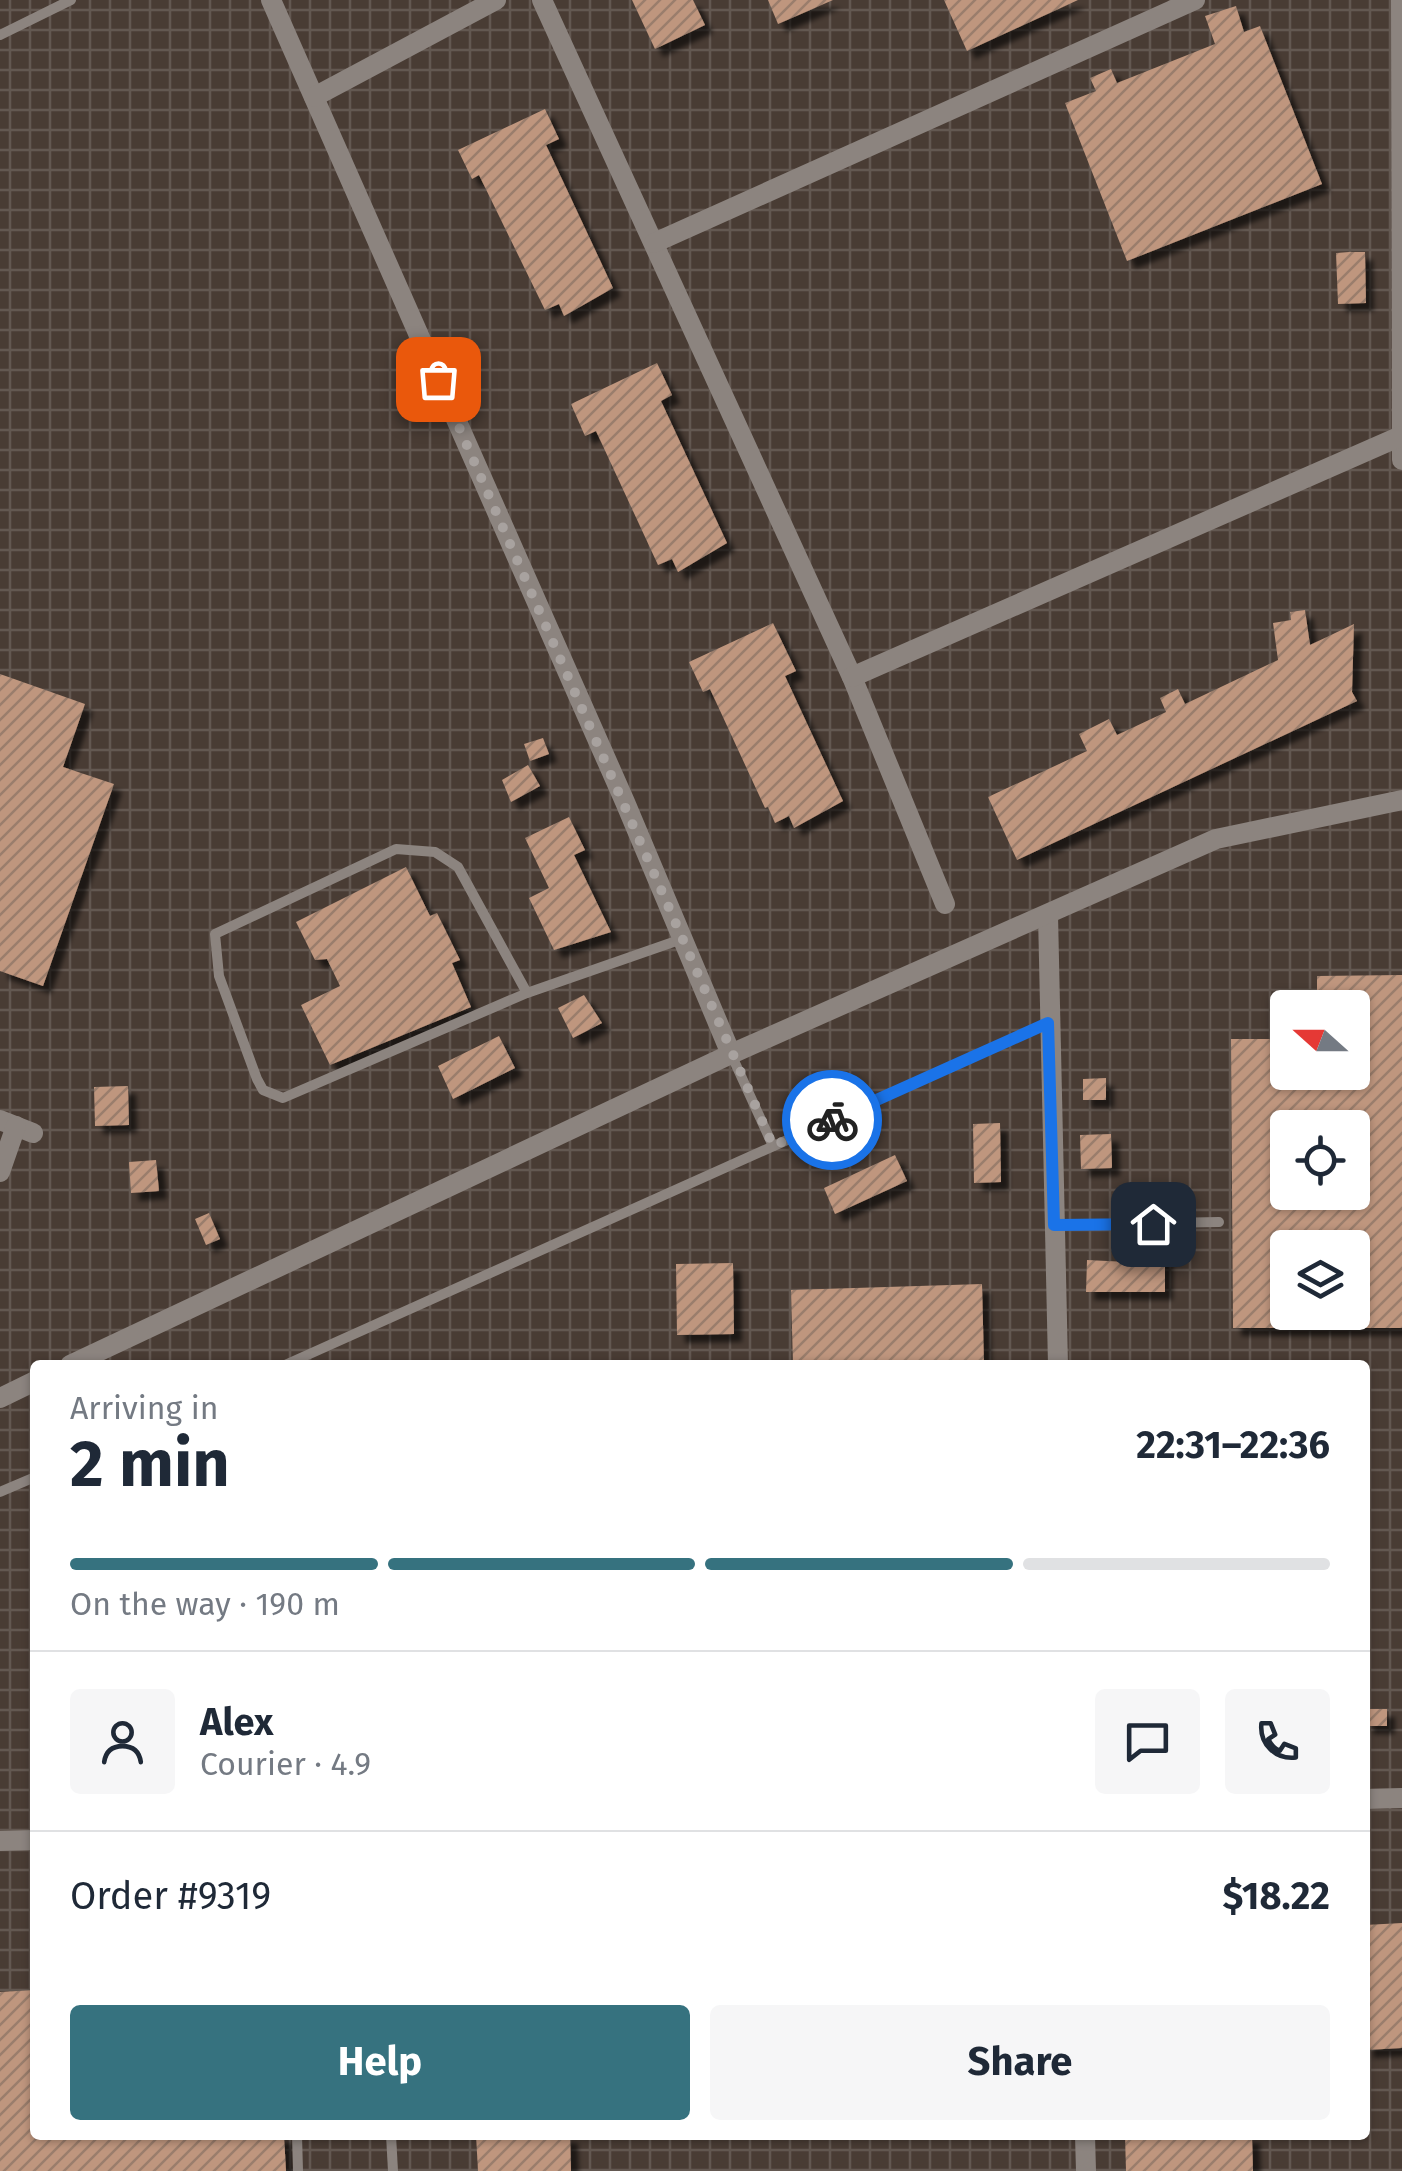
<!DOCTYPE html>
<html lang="en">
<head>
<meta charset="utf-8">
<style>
  body { margin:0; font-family:"Fira Sans",sans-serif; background:#f6f6f7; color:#1f2937; height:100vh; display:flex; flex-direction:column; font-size:38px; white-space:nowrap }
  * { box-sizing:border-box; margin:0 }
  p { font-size:32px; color:#747a83 }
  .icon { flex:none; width:55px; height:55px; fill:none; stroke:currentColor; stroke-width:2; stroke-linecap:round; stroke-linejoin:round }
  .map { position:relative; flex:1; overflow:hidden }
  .details { position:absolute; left:30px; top:1360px; width:1340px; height:780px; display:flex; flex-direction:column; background:#fff; border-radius:10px; box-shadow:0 2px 8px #0004 }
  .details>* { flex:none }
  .needle { width:65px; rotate:291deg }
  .controls { position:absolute; left:1270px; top:990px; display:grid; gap:20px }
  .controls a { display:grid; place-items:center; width:100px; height:100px; border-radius:10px; background:#fff; box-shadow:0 2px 8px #0004; font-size:50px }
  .pin { position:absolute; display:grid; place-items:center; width:85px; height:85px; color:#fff; margin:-42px; border-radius:20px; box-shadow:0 5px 15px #0006 }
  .courier { position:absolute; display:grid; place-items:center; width:100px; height:100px; margin:-50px; border:8px solid #1a73e8; border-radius:50%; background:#fff; color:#222; box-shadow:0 2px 12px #0007 }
  .overview em { font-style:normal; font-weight:700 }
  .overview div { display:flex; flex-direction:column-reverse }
  .overview { display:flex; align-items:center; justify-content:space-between; height:170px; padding:0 40px }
  h1 { font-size:65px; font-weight:700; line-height:75px }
  .bar { display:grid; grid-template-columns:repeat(4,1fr); gap:15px 10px; align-content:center; height:120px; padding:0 40px }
  .bar i { height:12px; border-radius:8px; background:#e0e1e3 }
  .bar .on { background:#36727f }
  .bar p { grid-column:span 4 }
  .line { display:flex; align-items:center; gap:25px; padding:0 40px; border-top:2px solid #e0e1e3 }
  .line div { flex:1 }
  .round { display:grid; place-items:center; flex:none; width:105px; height:105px; border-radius:10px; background:#f6f6f7 }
  .cta { display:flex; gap:20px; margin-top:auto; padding:20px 40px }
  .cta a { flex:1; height:115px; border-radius:10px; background:#36727f; color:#fff; font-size:40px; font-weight:700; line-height:115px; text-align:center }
  .cta a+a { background:#f6f6f7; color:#1f2937 }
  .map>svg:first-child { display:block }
  .industrial { fill:url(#industrial-grid); fill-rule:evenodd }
  .building { fill:url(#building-hatch); fill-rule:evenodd; filter:url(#shadow) }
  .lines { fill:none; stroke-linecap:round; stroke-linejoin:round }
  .lane { stroke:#8c847f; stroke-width:10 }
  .street { stroke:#8c847f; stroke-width:20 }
  .done { stroke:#a8a29f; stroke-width:10; stroke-dasharray:0 18 }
  .route { stroke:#1a73e8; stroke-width:12 }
</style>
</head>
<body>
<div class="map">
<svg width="1402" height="2171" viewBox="0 0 1402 2171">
  <defs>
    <pattern id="industrial-grid" width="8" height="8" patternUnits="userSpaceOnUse" patternTransform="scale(2.5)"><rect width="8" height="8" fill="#493c34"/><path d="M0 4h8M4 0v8" fill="none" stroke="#635851"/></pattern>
    <pattern id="building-hatch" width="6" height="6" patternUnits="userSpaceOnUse" patternTransform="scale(2.5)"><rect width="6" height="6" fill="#bf967e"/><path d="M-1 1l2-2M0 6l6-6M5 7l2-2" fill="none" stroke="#9a7d6c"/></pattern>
    <filter id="shadow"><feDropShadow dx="8" dy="8" stdDeviation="2.5" flood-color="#0009"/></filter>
  </defs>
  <rect width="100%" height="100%" fill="#3c3530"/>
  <!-- industrial -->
  <path class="industrial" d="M0,0H1402V2171H0ZM1288,1008H1352V1072H1288ZM1288,1128H1352V1192H1288ZM1288,1248H1352V1312H1288ZM35,1365H1365V2135H35Z"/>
  <!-- building -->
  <g class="building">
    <polygon points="632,0 693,0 705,25 655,49"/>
    <polygon points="768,0 833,0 778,24"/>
    <polygon points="944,0 1078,0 967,51"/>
    <polygon points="1236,6 1244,32 1260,26 1322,184 1127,261 1065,103 1096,91 1090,78 1111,69 1117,83 1215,44 1205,16"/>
    <polygon points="545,109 559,139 546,145 613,288 564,316 559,304 545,310 479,175 472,179 458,150"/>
    <polygon points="1349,252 1365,252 1366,303 1338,304 1336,253"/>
    <polygon points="657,363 672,395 661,401 727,543 678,572 672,559 658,565 596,431 585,436 571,404"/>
    <polygon points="1305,610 1310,645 1354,624 1352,692 1357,701 1017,860 988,797 1087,751 1079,734 1109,719 1117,735 1166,712 1160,698 1178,689 1185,704 1278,660 1273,623 1291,620 1290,612"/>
    <polygon points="773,623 796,671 785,676 843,801 794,828 789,816 775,823 768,807 765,808 710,689 703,692 689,662"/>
    <polygon points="0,674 85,704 63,767 114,784 43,986 0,971"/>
    <polygon points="543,738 549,754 530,761 524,744"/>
    <polygon points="528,765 540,786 511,802 502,780"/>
    <polygon points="569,817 585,850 574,855 611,932 554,950 529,898 549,888 525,838"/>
    <polygon points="406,867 430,916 437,913 460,960 452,963 471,1007 330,1065 301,1005 340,986 327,959 315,960 296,922"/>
    <path d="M1402,975V1328H1233L1231,1039H1288V1072H1352V1008H1317V976ZM1288,1128H1352V1192H1288ZM1288,1248H1352V1312H1288Z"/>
    <polygon points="584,995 602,1023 573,1038 558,1008"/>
    <polygon points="499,1036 515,1068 453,1099 438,1066"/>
    <polygon points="1106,1078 1106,1100 1083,1100 1083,1079"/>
    <polygon points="128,1086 129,1125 95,1126 94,1087"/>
    <polygon points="1000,1123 1001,1182 974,1183 973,1124"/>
    <polygon points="1111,1134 1112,1168 1081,1169 1080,1135"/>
    <polygon points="895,1155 907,1181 835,1214 824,1188"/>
    <polygon points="156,1160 159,1191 131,1193 129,1162"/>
    <polygon points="209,1213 220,1239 206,1245 195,1219"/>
    <polygon points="1165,1246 1165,1292 1086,1292 1087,1260 1128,1262 1128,1247"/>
    <polygon points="733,1263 734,1334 677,1335 676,1264"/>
    <polygon points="982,1284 984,1365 793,1365 791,1290"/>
    <rect x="1365" y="1709" width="22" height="17"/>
    <polygon points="1402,1923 1402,2048 1365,2050 1365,1925"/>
    <polygon points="35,1990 35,2135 284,2135 286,2171 0,2171 0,1992"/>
    <polygon points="476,2135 570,2135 571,2171 478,2171"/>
    <polygon points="1125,2135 1252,2135 1253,2171 1126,2171"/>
  </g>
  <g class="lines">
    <!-- lane -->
    <g class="lane">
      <polyline points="0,35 71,0"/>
      <polyline points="527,993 458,867 435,852 396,849 215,934 219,976 257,1079 263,1090 283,1098 527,993 682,939"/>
      <polyline points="731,1054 773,1146"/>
      <polyline points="1055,1225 1219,1222"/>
      <polyline points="285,1365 1048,1023"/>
      <polyline points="0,1492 35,1477"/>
      <polyline points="297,2135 298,2171"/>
      <polyline points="391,2135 393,2171"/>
    </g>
    <!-- street -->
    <g class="street">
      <polyline points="271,0 625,802 731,1054"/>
      <polyline points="542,0 852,677 945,904"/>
      <polyline points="1401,0 1402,460"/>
      <polyline points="314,97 496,0"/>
      <polyline points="654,243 1195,0"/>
      <polyline points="852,677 1401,436"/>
      <polyline points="1048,915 1058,1365"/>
      <polyline points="0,1120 33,1133"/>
      <polyline points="0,1172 16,1126"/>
      <polyline points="70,1365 731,1054 1216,839 1402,800"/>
      <polyline points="0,1398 35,1381"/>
      <polyline points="1365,1799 1402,1798"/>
      <polyline points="0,1841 35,1840"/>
      <polyline points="1085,2135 1086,2171"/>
    </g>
  </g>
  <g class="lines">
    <!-- done -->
    <polyline class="done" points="438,379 773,1146 832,1120"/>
    <!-- route -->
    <polyline class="route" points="832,1120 1048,1023 1054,1225 1153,1224"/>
  </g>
</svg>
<div class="controls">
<a><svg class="needle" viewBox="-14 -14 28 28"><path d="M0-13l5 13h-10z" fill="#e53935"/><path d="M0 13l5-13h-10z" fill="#747a83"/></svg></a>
<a><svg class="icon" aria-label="locate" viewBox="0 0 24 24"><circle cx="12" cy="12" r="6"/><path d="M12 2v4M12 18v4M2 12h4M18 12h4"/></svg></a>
<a><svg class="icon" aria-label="layers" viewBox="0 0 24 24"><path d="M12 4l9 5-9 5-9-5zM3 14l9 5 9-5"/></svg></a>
</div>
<div class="pin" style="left:438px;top:379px;background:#ea580c"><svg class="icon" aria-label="bag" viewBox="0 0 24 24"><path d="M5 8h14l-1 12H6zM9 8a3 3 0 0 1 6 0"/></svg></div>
<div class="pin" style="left:1153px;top:1224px;background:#1f2937"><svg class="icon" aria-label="home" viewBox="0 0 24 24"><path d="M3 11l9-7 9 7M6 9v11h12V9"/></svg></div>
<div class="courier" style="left:832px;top:1120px"><svg class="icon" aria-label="bike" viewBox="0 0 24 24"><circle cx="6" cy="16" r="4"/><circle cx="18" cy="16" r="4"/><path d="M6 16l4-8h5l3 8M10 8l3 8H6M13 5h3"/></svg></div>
<section class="details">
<div class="overview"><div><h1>2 min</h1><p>Arriving in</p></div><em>22:31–22:36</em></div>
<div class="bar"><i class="on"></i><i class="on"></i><i class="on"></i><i></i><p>On the way · 190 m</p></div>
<div class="line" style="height:180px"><a class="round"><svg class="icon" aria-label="person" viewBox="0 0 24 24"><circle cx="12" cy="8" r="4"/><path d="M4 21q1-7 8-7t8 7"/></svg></a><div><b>Alex</b><p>Courier · 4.9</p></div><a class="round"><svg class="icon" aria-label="chat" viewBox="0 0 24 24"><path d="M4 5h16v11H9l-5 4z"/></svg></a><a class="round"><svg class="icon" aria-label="phone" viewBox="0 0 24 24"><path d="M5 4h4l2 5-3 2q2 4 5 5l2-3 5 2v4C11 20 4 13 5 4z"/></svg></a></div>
<div class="line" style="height:130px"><div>Order #9319</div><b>$18.22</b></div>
<div class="cta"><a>Help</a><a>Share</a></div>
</section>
</div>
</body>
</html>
